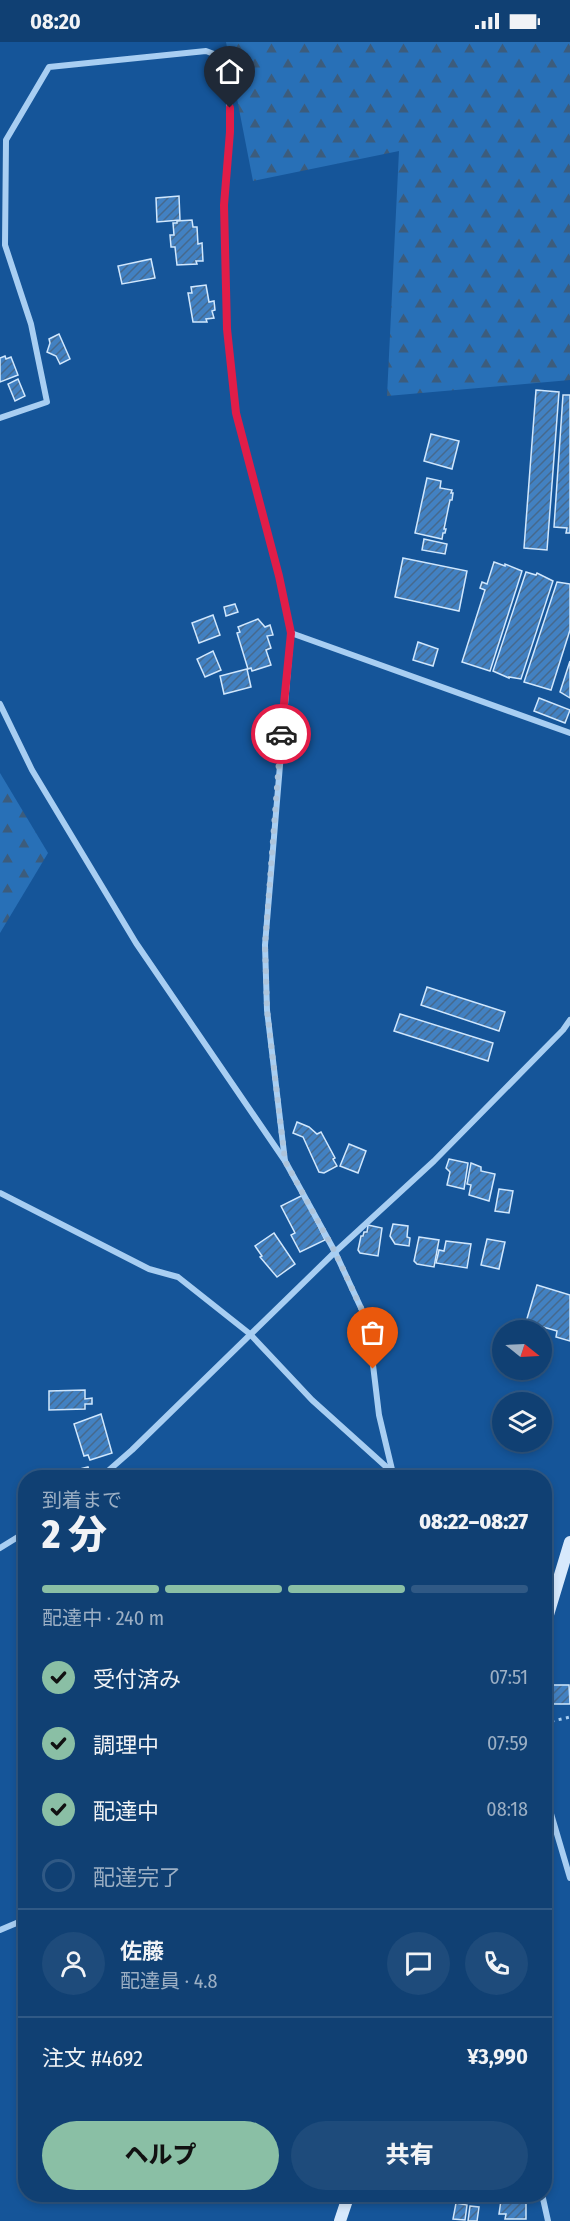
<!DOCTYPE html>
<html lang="ja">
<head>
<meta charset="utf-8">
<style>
  body { margin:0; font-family:"Fira Sans Condensed","Noto Sans JP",sans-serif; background:#1e4b7b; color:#f1f3f6; height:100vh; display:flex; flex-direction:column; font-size:22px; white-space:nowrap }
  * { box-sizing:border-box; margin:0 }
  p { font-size:20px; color:#9cafc4 }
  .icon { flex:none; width:33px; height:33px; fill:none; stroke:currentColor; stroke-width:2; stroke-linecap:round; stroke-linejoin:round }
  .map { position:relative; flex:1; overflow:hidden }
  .drawer { position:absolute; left:18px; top:1428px; width:534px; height:732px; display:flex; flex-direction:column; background:#104073; border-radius:24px; box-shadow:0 3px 9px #0003,0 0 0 2px #305985 }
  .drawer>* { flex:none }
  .needle { width:39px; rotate:108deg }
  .tools { position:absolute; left:492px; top:1278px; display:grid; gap:12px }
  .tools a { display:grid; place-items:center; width:60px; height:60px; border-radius:50%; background:#104073; box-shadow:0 3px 9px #0003,0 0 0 2px #305985; font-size:30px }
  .pin { position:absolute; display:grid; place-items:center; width:51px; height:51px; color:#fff; margin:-62px -26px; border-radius:50% 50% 50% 0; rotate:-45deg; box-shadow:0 0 6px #0007 }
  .pin .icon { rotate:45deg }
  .courier { position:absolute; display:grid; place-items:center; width:60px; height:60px; margin:-30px; border:4px solid #e11d48; border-radius:50%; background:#fff; color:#222; box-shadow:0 2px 8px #0007 }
  .summary em { font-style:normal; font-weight:800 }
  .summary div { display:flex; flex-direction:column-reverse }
  .summary { display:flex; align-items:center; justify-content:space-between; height:102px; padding:0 24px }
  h1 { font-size:39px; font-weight:800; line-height:45px }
  .bar { display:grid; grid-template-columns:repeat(4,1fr); gap:9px 6px; align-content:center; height:72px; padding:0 24px }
  .bar i { height:8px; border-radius:4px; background:#305985 }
  .bar .active { background:#8abfa5 }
  .bar p { grid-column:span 4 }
  .line { display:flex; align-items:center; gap:15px; padding:0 24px; border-top:2px solid #305985 }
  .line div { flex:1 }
  .round { display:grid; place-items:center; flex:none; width:63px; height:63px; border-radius:32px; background:#1e4b7b }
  ol { padding:0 24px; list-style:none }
  li { display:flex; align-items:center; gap:18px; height:66px }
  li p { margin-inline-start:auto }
  li .icon { padding:6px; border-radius:50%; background:#8abfa5; color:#111; stroke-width:4 }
  li:last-child { color:#9cafc4 }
  li i { width:33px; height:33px; border:3px solid #305985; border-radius:50% }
  .primary-button { display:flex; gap:12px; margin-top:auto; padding:12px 24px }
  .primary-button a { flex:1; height:69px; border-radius:36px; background:#8abfa5; color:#111; font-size:24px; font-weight:800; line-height:69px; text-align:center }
  .primary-button a+a { background:#1e4b7b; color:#f1f3f6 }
  .status { display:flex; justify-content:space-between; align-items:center; height:42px; padding:0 30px; background:#104073; direction:ltr }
  .status svg { height:16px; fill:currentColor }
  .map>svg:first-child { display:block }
  .forest { fill:url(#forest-firs) }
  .building { fill:url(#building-hatch); stroke:#d0e7fd; stroke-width:1.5 }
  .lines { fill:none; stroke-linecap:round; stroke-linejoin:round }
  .path { stroke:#a8cef2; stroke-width:3; stroke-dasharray:3 4.5; stroke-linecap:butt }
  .street { stroke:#a8cef2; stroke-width:6 }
  .secondary { stroke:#d7e9fc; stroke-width:12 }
  .done { stroke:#adc4db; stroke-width:6; stroke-dasharray:0 10.8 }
  .route { stroke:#e11d48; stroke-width:8 }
</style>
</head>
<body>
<div class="status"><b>08:20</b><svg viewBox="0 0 49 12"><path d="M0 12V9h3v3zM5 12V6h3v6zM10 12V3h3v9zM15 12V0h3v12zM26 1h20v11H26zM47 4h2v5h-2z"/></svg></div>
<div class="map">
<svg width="570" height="2179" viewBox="0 0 570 2179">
  <defs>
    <pattern id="forest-firs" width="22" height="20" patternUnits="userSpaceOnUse" patternTransform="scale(1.5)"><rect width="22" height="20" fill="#2870b7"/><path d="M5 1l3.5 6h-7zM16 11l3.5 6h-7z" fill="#3c5c7c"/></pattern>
    <pattern id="building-hatch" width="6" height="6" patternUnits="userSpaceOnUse" patternTransform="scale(1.5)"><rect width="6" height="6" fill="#4281c2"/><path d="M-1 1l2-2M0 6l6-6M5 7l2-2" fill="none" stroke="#46698d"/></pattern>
  </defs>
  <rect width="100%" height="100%" fill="#155599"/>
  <!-- forest -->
  <g class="forest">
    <polygon points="226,0 570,0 570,338 387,354 399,109 253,139"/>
    <polygon points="0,731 48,811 0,891"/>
  </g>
  <!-- building -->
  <g class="building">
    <polygon points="179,154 180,178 157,180 156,156"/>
    <polygon points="192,178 193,185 197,185 198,202 202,201 203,219 196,219 197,222 177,223 175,205 171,205 170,193 174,193 173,181 177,181 177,179"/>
    <polygon points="151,217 155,236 122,242 118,224"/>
    <polygon points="206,243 209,260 214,259 215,268 212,269 214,276 206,277 207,280 193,280 188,251 192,251 191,245"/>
    <polygon points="59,292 70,317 60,322 56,314 47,310 50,301 49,297"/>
    <polygon points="5,314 6,317 11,315 18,333 0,340 0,316"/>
    <polygon points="18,337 25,354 15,359 8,342"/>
    <polygon points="536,348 559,350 547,508 524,506"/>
    <polygon points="563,353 570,353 570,491 566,491 567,486 554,485"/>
    <polygon points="431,392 459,399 452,427 424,419"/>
    <polygon points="427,436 441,439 440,446 452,448 451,451 453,451 452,458 450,458 444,487 446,487 445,491 443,491 442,497 415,491"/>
    <polygon points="424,497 447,502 445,512 422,508"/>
    <polygon points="403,516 467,529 459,569 395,555"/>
    <polygon points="494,520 505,524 505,522 522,529 490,629 462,620 485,548 480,546 482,540 487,542"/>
    <polygon points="526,530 536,533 537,531 553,539 521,637 509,635 509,636 493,629"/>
    <polygon points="557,540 570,542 570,588 551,648 524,640"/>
    <polygon points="235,562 238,570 226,574 224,565"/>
    <polygon points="213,573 220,593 199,601 192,581"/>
    <polygon points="258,577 265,585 270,583 273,593 267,594 271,606 266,608 271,623 252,629 251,626 248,627 237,591 240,590 238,585"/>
    <polygon points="418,600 438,607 433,624 413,618"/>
    <polygon points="213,609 221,628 205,635 197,617"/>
    <polygon points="570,619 570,656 560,650"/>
    <polygon points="247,627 251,645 224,652 220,634"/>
    <polygon points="539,656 570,668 565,681 534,669"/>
    <polygon points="427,945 505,970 499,989 421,963"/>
    <polygon points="400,972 493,1001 488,1019 394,989"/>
    <polygon points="297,1080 309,1085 317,1092 321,1090 335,1116 333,1117 337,1124 324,1131 319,1130 303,1095 293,1091"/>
    <polygon points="349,1102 366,1109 358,1131 340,1124"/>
    <polygon points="449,1117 468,1121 464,1147 447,1143 450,1130 446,1126"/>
    <polygon points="471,1121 481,1125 481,1129 495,1132 489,1159 469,1153 471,1143 467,1142"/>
    <polygon points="499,1147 513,1149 509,1171 495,1169"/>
    <polygon points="303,1153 325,1198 300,1210 291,1193 295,1191 281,1164"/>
    <polygon points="393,1182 408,1184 407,1195 410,1196 409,1204 395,1202 390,1194"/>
    <polygon points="368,1183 382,1186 378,1214 360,1211 358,1208 361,1194 363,1194 364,1190 367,1190"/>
    <polygon points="274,1191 295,1222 277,1235 260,1215 262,1214 255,1204"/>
    <polygon points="419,1195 439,1198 434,1225 417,1222 414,1219"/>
    <polygon points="487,1197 505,1200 499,1227 481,1223"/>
    <polygon points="446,1199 471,1202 467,1226 436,1221 439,1208 444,1209"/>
    <polygon points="537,1243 570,1253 570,1299 556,1295 557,1289 526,1280"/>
    <polygon points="85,1348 85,1357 92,1356 92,1362 85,1362 85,1367 49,1368 49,1349"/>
    <polygon points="101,1372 112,1411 90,1418 88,1413 84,1414 74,1382"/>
    <polygon points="88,1425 92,1436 73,1436 72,1429"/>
    <polygon points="547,1643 569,1643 570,1662 546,1662"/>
    <polygon points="502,2152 529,2152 529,2158 526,2158 526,2177 505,2177 506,2172 499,2172"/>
    <polygon points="456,2161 467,2163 465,2178 453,2177"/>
    <polygon points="470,2164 479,2165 477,2179 468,2179"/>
  </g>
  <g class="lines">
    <!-- path -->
    <polyline class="path" points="544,1681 570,1675"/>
    <!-- street -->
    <g class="street">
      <polyline points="0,376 47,360 31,282 5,203 6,98 49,25 206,9 214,12 223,27 229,43 230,90 224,163 225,209 227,287 236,371 279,534 291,591 265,903 267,968 285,1119"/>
      <polyline points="291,591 570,691"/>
      <polyline points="0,662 32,728 136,901 285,1119 335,1210 368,1281 379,1373 394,1436"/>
      <polyline points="0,1151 149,1227 178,1235 250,1292 312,1358 392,1430"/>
      <polyline points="100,1436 132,1408 335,1210 434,1119 563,988 570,978"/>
      <polyline points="0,1506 26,1490"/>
      <polyline points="544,1748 570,1836"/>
      <polyline points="0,1888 26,1877"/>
      <polyline points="542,2152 548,2179"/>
    </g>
    <!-- secondary -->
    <g class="secondary">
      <polyline points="544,1586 570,1500"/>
      <polyline points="340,2179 349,2152"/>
    </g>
  </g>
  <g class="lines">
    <!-- done -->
    <polyline class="done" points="281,692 265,903 267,968 285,1119 335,1210 368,1281 373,1327"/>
    <!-- route -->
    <polyline class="route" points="230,66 230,90 224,163 227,287 236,371 279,534 291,591 281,692"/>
  </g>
</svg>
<div class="tools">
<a><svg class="needle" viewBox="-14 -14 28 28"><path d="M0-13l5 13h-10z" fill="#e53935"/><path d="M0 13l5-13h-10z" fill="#9cafc4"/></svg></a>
<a><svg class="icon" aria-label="layers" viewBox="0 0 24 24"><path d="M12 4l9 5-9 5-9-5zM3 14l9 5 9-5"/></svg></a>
</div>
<div class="pin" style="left:373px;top:1327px;background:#ea580c"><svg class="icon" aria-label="bag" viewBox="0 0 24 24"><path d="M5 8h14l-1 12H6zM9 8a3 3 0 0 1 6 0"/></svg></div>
<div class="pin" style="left:230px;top:66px;background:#1f2937"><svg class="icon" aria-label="home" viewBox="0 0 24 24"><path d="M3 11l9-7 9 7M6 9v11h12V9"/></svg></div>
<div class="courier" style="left:281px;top:692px"><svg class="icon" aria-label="car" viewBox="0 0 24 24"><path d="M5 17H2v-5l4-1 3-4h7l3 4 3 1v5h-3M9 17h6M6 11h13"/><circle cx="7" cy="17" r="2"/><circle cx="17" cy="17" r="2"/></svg></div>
<section class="drawer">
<div class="summary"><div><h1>2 分</h1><p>到着まで</p></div><em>08:22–08:27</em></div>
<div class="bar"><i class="active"></i><i class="active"></i><i class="active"></i><i></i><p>配達中 · 240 m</p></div>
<ol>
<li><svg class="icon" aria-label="check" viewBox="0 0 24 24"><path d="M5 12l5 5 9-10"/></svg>受付済み<p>07:51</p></li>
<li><svg class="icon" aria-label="check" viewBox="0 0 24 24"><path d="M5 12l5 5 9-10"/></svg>調理中<p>07:59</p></li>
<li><svg class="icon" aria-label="check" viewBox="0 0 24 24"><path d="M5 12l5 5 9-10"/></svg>配達中<p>08:18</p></li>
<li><i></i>配達完了</li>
</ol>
<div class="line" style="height:108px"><a class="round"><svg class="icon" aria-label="person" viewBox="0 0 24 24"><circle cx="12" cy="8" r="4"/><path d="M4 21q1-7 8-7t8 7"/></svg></a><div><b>佐藤</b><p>配達員 · 4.8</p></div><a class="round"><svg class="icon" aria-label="chat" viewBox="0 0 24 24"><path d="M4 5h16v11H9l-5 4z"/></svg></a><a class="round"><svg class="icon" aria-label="phone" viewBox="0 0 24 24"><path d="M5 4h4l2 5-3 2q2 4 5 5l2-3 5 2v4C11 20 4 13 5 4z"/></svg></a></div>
<div class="line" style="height:78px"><div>注文 #4692</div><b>¥3,990</b></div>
<div class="primary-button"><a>ヘルプ</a><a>共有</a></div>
</section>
</div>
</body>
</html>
